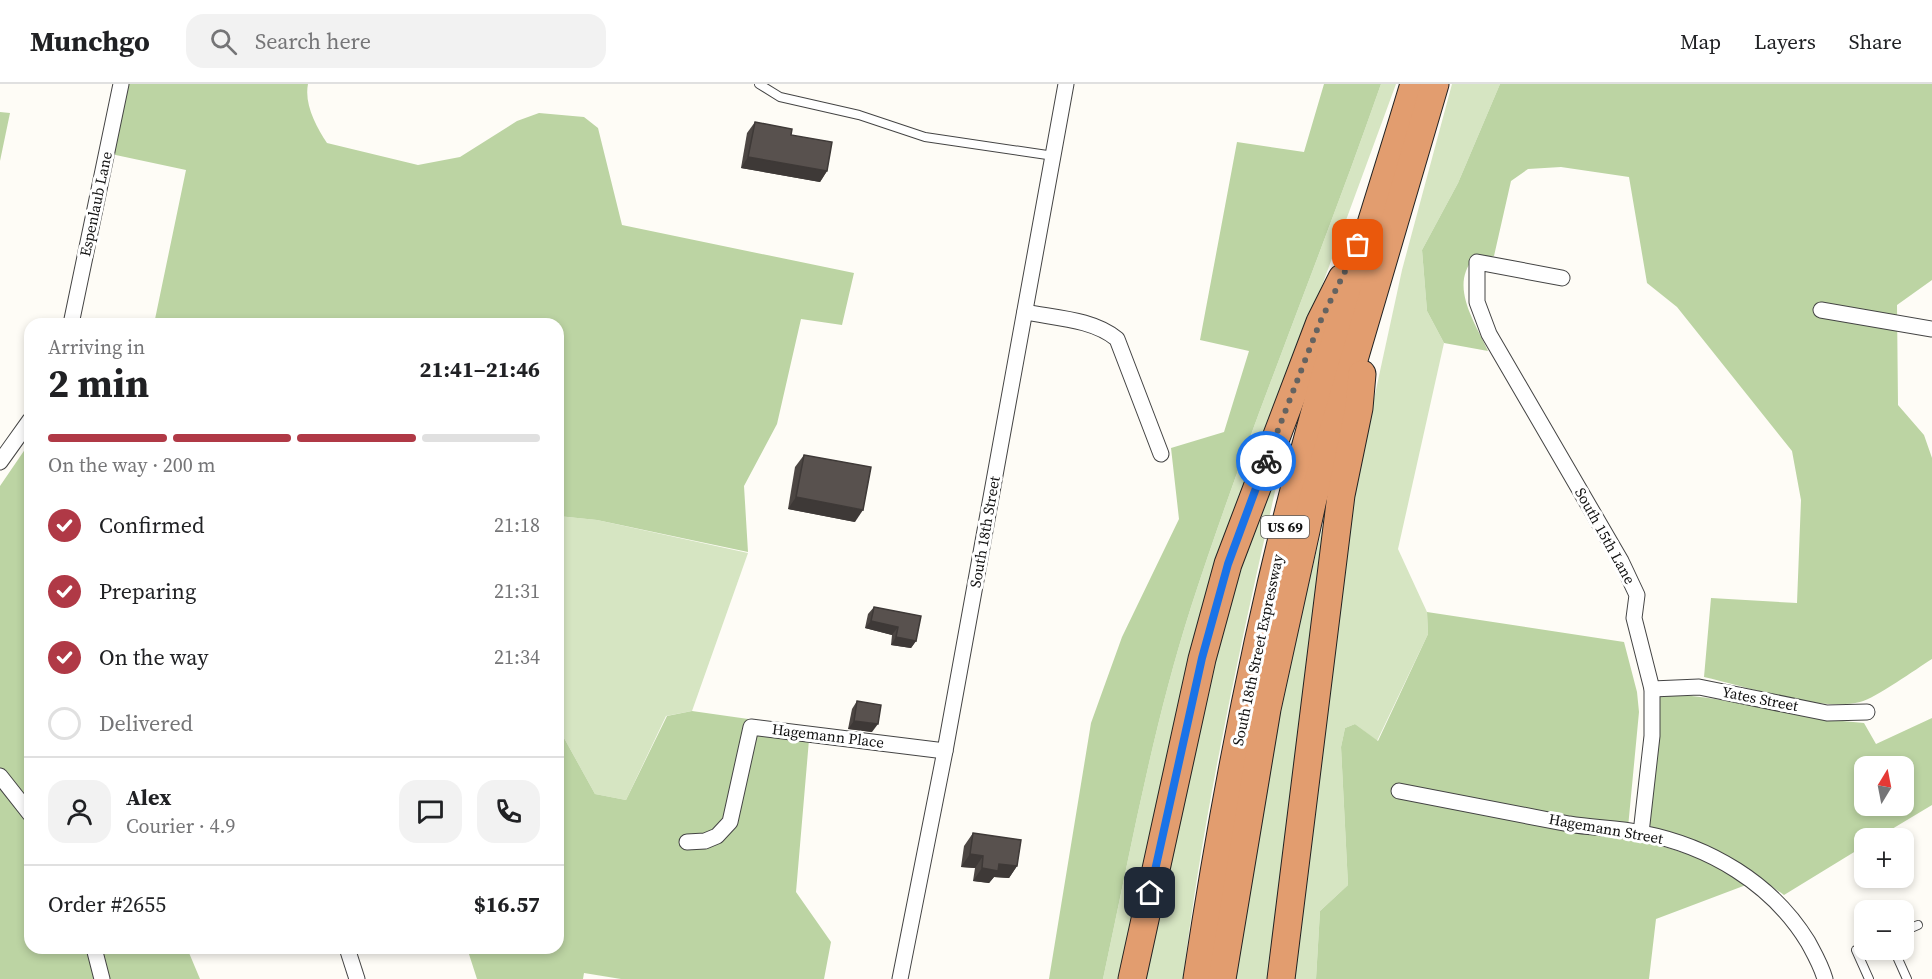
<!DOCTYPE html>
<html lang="en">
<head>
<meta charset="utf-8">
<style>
  body { margin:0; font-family:"Source Serif 4",serif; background:#f2f2f2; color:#202124; height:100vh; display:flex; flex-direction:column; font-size:22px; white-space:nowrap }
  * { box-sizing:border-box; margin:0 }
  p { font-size:20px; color:#757577 }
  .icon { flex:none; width:33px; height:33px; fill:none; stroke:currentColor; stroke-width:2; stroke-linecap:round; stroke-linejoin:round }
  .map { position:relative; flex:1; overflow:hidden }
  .sheet { position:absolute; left:24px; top:234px; width:540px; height:636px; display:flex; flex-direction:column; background:#fff; border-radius:18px; box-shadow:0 3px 9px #0003 }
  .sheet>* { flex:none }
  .needle { width:39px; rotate:10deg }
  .tools { position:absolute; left:1854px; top:672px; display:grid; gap:12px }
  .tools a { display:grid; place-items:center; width:60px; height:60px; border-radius:12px; background:#fff; box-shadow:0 3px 9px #0003; font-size:30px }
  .pin { position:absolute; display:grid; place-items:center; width:51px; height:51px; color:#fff; margin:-26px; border-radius:12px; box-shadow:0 3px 9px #0006 }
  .courier { position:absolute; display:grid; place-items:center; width:60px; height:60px; margin:-30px; border:4px solid #1a73e8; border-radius:50%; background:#fff; color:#222; box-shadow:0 2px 8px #0007 }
  .head em { font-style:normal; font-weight:700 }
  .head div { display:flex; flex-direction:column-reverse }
  .head { display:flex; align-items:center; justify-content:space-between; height:102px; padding:0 24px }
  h1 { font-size:39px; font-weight:700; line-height:45px }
  .bar { display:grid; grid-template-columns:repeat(4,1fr); gap:9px 6px; align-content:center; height:72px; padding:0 24px }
  .bar i { height:8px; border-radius:4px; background:#e0e0e0 }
  .bar .current { background:#b03946 }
  .bar p { grid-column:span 4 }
  .line { display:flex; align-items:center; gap:15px; padding:0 24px; border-top:2px solid #e0e0e0 }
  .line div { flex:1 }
  .round { display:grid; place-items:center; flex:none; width:63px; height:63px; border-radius:18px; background:#f2f2f2 }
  ol { padding:0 24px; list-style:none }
  li { display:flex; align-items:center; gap:18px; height:66px }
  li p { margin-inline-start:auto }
  li .icon { padding:6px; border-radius:50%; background:#b03946; color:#fff; stroke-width:4 }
  li:last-child { color:#757577 }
  li i { width:33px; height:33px; border:3px solid #e0e0e0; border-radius:50% }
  header { display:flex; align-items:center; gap:36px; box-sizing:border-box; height:84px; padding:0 30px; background:#fff; border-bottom:2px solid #e0e0e0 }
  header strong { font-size:28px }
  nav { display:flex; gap:33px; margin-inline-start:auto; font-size:21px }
  .search { width:420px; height:54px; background:#f2f2f2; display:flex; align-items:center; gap:15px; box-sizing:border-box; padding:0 21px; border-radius:18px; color:#757577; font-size:22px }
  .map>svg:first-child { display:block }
  .green { fill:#d6e5c2 }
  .forest { fill:#bcd4a3; fill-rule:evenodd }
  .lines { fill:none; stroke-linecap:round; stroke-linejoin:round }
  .lane-casing { stroke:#444; stroke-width:10 }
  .street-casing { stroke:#444; stroke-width:17 }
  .highway-casing { stroke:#222; stroke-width:29 }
  .lane { stroke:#fff; stroke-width:8 }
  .street { stroke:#fff; stroke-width:15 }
  .highway { stroke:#e29d6f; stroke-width:27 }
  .wall { fill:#4c4643 }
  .shaded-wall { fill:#3e3937 }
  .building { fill:#58514e; stroke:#3e3937; stroke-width:1.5 }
  .done { stroke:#646361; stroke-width:6; stroke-dasharray:0 10.8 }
  .route { stroke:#1a73e8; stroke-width:8 }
  .labels { text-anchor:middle; stroke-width:6; stroke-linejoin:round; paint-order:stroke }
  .shield { fill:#fff; stroke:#585858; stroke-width:1.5 }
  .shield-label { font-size:14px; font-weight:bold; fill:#111 }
  .street-label { font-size:15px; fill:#111; stroke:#fff }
</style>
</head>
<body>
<header>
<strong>Munchgo</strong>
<div class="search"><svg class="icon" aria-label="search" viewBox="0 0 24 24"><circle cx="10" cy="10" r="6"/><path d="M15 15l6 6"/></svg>Search here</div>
<nav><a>Map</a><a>Layers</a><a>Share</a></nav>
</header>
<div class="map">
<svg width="1932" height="895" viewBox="0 0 1932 895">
  <rect width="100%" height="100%" fill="#fefcf6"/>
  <!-- green -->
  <g class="green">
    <path d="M1381,0H1396L1218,485L1123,895H1103C1130,770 1152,645 1191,523C1248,347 1320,175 1381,0Z"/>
    <polygon points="1452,0 1500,0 1458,99 1422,166 1427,227 1444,259 1398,465 1427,528 1428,550 1377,657 1355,640 1345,644 1341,663 1348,801 1320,827 1316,895 1294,895 1352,416 1402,186"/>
    <path d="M1287,354C1247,533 1205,712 1183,895H1140L1213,555Z"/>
    <polygon points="1326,428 1276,895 1235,895 1278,640 1293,565"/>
    <polygon points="558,432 597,436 748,469 692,627 666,632 626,716 595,710 558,643"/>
  </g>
  <!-- forest -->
  <g class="forest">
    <path d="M127,0H308C304,20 316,42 327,59L418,81L460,73L517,37L539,29L584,33L598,44L622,141L854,189L842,241L801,235L777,340L744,402L748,468L597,436L558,432V240H154L186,86L111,70Z"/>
    <path d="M1324,0H1381C1320,175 1248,347 1191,523C1152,645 1130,770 1103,895H1049L1091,639L1122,553L1179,435L1171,364L1224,348L1249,267L1200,256L1237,58L1304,68Z"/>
    <path d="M1500,0H1932V196L1897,221L1898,321L1924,351L1932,374V575C1916,585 1876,614 1860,618C1821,628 1744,602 1704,593L1711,514L1797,519L1801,416L1792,367L1677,223L1647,199L1629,93L1561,83L1528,85L1511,97L1494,172L1474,174C1449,202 1475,238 1488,267L1444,259L1427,227L1422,166L1458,99Z"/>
    <polygon points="0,28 10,29 0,77"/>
    <polygon points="30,358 30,864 187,864 200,895 0,895 0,402"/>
    <path d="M1427,528L1624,558L1637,608L1639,628L1627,754C1670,763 1710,774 1746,801L1656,835L1649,895H1316L1320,827L1348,801L1341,663L1345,644L1355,640L1378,657L1428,550Z"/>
    <path d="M1662,610C1730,612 1796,634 1864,639L1876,660L1932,634V721L1877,754H1864V762L1784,811C1741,780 1702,762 1653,744L1647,739L1655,617ZM1864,682H1904V722H1864Z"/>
    <polygon points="692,627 810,644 796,808 831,858 824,895 621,895 584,889 583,895 477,895 467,864 558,864 558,643 595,710 626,716 667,632"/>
  </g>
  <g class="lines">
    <!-- lane casing -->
    <g class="lane-casing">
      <g id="lane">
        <polyline points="759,0 780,13 859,31 925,53 1054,72"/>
        <polyline points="1904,847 1918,841"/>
        <polyline points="1864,863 1856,866 1869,895"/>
        <polyline points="1894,866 1907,895"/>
      </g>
    </g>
    <!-- street casing -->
    <g class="street-casing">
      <g id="street">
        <polyline points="1562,194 1477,178 1477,218 1489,250 1621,477 1637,511 1634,534 1652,605 1652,652 1641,749"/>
        <polyline points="1821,226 1932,245"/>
        <path d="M1025,228C1055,234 1093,235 1117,255L1161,370"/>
        <polyline points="71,240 121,0"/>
        <polyline points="0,378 30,336"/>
        <polyline points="1652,605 1699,603 1827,629 1867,628"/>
        <polyline points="0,692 30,730"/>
        <path d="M1399,707C1456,718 1513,729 1569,740C1593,744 1618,744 1642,749C1709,762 1772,799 1808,858C1815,871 1821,881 1825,895"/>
        <polyline points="687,758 705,757 717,752 730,738 751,643 945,667"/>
        <polyline points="94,864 102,895"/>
        <polyline points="347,864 357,895"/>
        <polyline points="900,895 945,667 1066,0"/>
      </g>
    </g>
    <!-- highway casing -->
    <g class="highway-casing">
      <g id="highway">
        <polyline points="1132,895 1202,575 1228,480 1320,238 1342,194"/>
        <path d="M1197,895C1225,709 1261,523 1311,342C1342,227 1380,114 1414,0"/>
        <polyline points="1222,895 1267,625 1313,415 1435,0"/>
        <polyline points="1281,895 1341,411 1359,324 1362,290"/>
      </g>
    </g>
    <!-- lane -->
    <use href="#lane" class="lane"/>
    <!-- street -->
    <use href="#street" class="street"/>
    <!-- highway -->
    <use href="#highway" class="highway"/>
  </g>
  <!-- wall -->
  <g class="wall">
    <polygon points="755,38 791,51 827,87 820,98 741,84 747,49"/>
    <polygon points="804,371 855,438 788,425 795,383"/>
    <polygon points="874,523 916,557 911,564 891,561 892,551 865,544 868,530"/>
    <polygon points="857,617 872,648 848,645 852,625"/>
    <polygon points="973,749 1017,782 1009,794 994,793 989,799 973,797 975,784 961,783 964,762"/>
  </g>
  <!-- shaded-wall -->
  <g class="shaded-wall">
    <polygon points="748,73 827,87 820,98 741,84"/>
    <polygon points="796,413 863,426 855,438 788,425"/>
    <polygon points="871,537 898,543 892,551 865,544"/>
    <polygon points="896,553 916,557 911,564 891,561"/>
    <polygon points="854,637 878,640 872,648 848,645"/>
    <polygon points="970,770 983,772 975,784 961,783"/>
    <polygon points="999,780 1017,782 1009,794 994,793 989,799 973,797 982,784"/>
  </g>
  <!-- building -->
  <g class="building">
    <polygon points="755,38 792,45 791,51 832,58 827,87 748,73"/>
    <polygon points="804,371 871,383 863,426 796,413"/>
    <polygon points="874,523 921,532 916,557 896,553 898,543 871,537"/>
    <polygon points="857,617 881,621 878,640 854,637"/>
    <polygon points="973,749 1021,756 1017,782 999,780 998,787 982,784 983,772 970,770"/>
  </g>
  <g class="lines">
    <!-- done -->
    <polyline class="done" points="1266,377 1320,238 1358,161"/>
    <!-- route -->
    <polyline class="route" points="1150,809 1202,574 1228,480 1266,377"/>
  </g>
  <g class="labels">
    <!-- shield labels -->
    <rect class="shield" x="1261" y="432" width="48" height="22" rx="4.5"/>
    <g class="shield-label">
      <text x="1285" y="448">US 69</text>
    </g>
    <!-- street labels -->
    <g class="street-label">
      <text transform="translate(96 120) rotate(-78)" y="5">Espenlaub Lane</text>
      <text transform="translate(985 448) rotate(-80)" y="5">South 18th Street</text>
      <text transform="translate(1605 452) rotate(61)" y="5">South 15th Lane</text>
      <text transform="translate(1258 566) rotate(-78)" y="5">South 18th Street Expressway</text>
      <text transform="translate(1760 615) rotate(11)" y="5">Yates Street</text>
      <text transform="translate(828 652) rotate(7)" y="5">Hagemann Place</text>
      <text transform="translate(1606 745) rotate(10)" y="5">Hagemann Street</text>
    </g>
  </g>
</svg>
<div class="tools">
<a><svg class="needle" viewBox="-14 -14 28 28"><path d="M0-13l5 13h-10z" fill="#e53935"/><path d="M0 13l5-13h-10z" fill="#757577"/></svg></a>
<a>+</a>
<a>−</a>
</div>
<div class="pin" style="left:1358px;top:161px;background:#ea580c"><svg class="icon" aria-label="bag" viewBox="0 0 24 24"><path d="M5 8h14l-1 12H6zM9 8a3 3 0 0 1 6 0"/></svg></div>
<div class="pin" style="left:1150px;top:809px;background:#1f2937"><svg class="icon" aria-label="home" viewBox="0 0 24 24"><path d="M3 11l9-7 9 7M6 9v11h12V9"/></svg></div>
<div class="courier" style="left:1266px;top:377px"><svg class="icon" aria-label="bike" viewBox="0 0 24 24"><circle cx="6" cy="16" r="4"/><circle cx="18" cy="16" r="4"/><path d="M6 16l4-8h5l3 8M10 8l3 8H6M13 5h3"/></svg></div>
<section class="sheet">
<div class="head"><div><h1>2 min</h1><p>Arriving in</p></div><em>21:41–21:46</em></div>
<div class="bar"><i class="current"></i><i class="current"></i><i class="current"></i><i></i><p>On the way · 200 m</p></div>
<ol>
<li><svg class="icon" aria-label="check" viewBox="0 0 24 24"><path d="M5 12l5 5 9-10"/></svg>Confirmed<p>21:18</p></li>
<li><svg class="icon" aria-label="check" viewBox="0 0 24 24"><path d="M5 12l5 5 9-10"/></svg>Preparing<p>21:31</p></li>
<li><svg class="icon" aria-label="check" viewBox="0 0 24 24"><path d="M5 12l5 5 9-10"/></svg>On the way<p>21:34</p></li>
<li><i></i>Delivered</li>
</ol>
<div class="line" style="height:108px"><a class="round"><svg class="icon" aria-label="person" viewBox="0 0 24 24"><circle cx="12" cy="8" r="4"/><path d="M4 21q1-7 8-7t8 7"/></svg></a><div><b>Alex</b><p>Courier · 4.9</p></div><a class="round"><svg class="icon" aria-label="chat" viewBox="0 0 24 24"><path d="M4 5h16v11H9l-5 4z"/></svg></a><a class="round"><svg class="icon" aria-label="phone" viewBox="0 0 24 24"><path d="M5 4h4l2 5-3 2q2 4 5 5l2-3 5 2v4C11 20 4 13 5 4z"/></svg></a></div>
<div class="line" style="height:78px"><div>Order #2655</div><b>$16.57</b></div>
</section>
</div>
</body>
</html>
